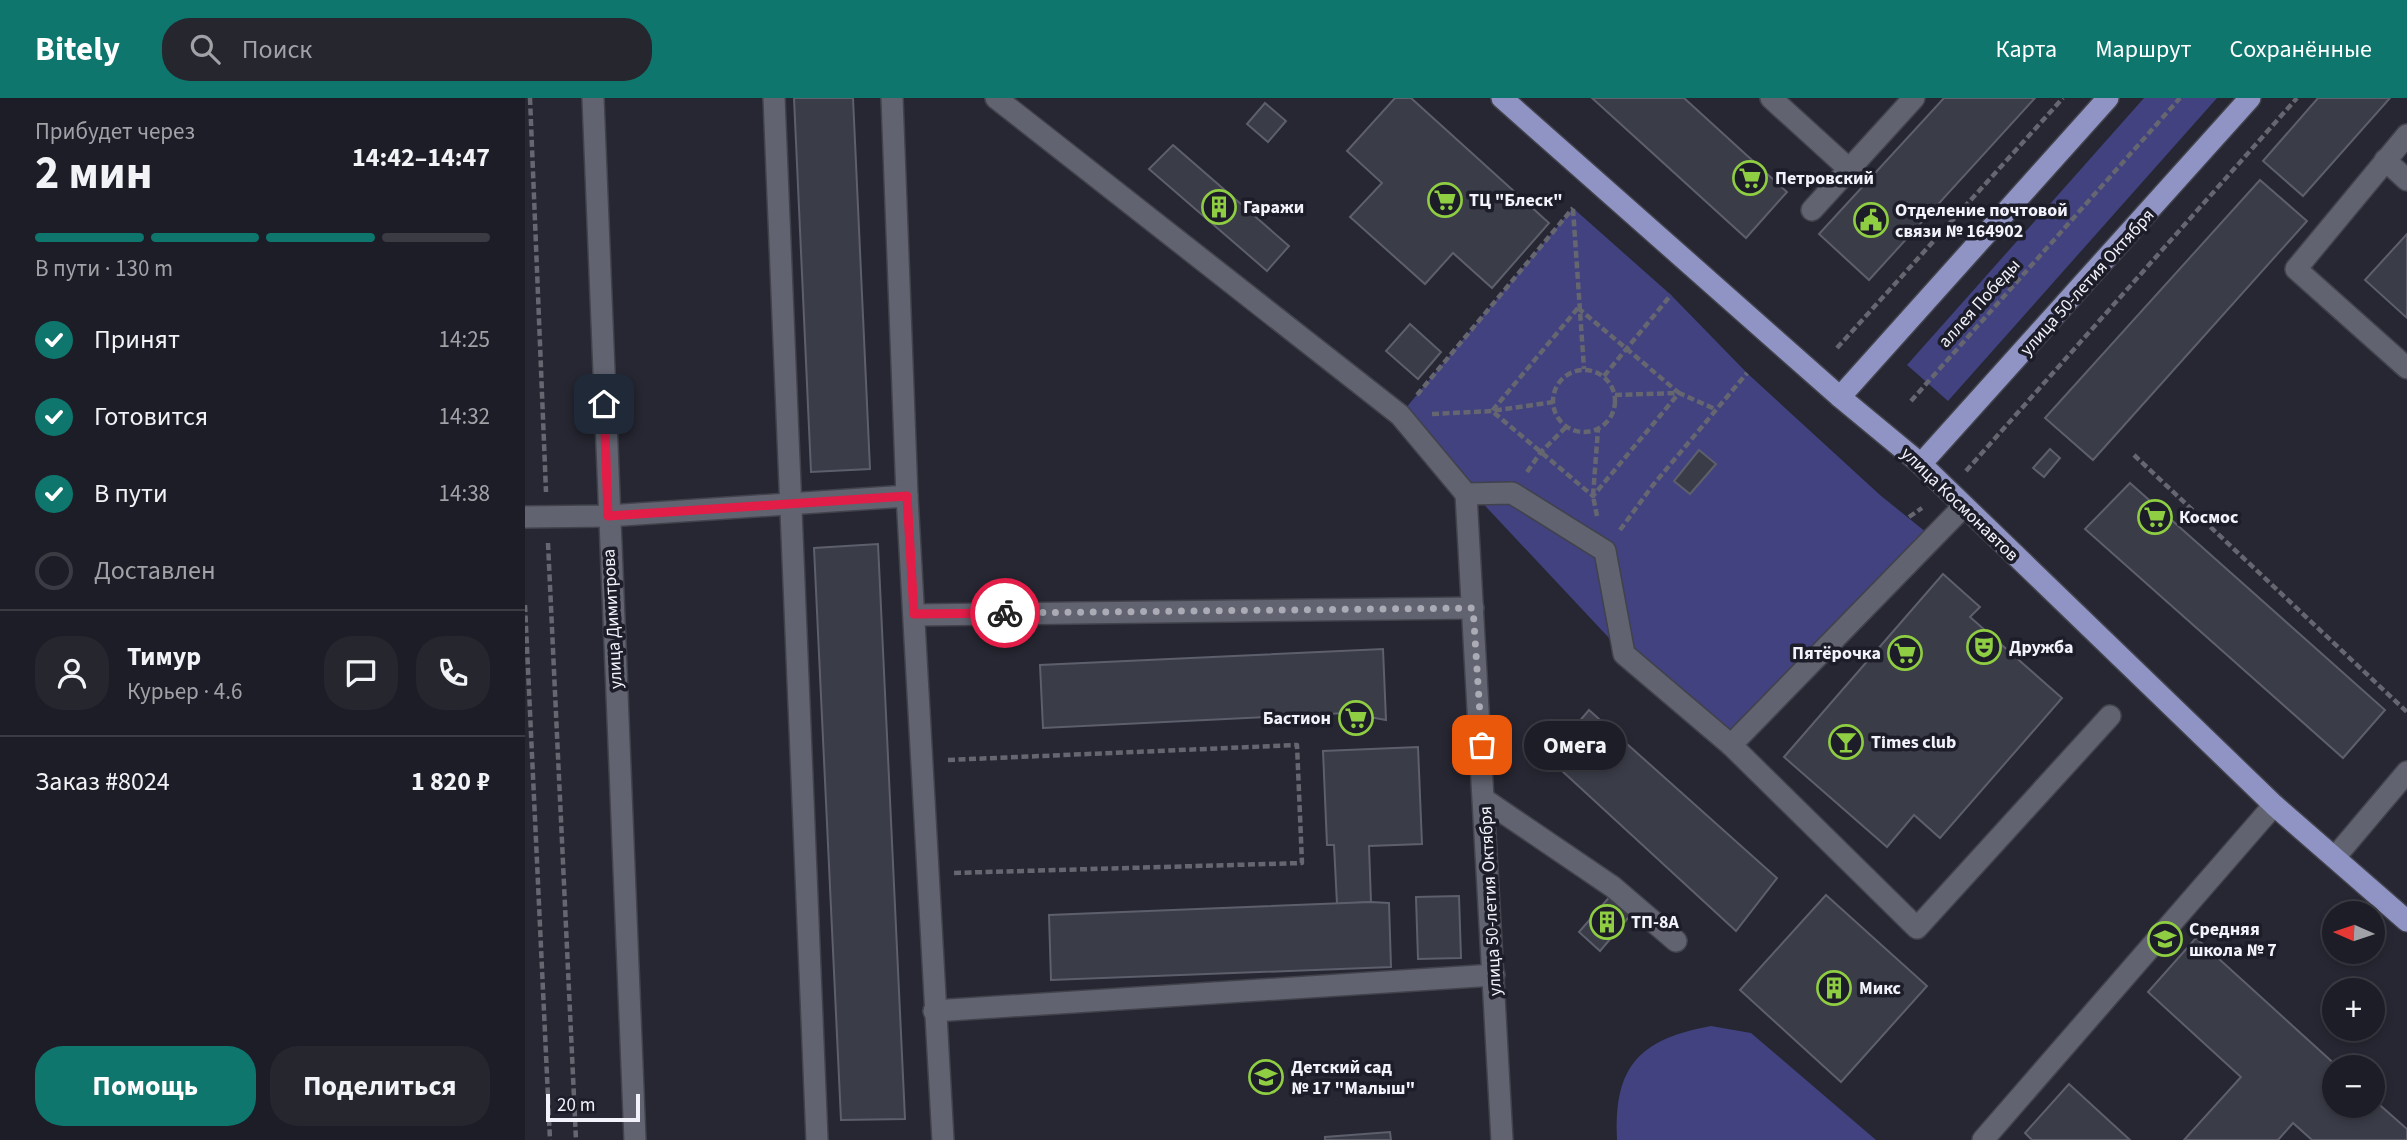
<!DOCTYPE html>
<html lang="ru">
<head>
<meta charset="utf-8">
<style>
  body { margin:0; font-family:"Source Sans 3",sans-serif; background:#25262e; color:#f1f3f6; height:100vh; display:flex; flex-direction:column; font-size:26px; white-space:nowrap }
  * { box-sizing:border-box; margin:0 }
  p { font-size:23px; color:#a0a2a7 }
  .icon { flex:none; width:38px; height:38px; fill:none; stroke:currentColor; stroke-width:2; stroke-linecap:round; stroke-linejoin:round }
  .map { position:relative; flex:1; overflow:hidden }
  .details { display:flex; flex-direction:column; background:#1c1d26; width:525px }
  .details>* { flex:none }
  .needle { width:46px; rotate:273deg }
  .tools { position:absolute; left:1797px; top:803px; display:grid; gap:14px }
  .tools a { display:grid; place-items:center; width:63px; height:63px; border-radius:50%; background:#1c1d26; box-shadow:0 4px 10px #0003,0 0 0 2px #3a3b43; font-size:35px }
  .scale { position:absolute; left:21px; bottom:18px; width:94px; box-sizing:border-box; padding-left:7px; border:4px solid #f1f2fa; border-top:0; font-size:19px; line-height:24px; white-space:nowrap; color:#f1f2fa; -webkit-text-stroke:5px #1c1d28; paint-order:stroke }
  .pin { position:absolute; display:grid; place-items:center; width:60px; height:60px; color:#fff; margin:-30px; border-radius:14px; box-shadow:0 4px 10px #0006 }
  .courier { position:absolute; display:grid; place-items:center; width:70px; height:70px; margin:-35px; border:5px solid #e11d48; border-radius:50%; background:#fff; color:#222; box-shadow:0 2px 9px #0007 }
  .bubble { position:absolute; height:49px; border-radius:24px; background:#1c1d26; box-shadow:0 4px 10px #0003,0 0 0 2px #3a3b43; font-size:23px; font-weight:700; line-height:49px; text-align:center }
  .summary em { font-style:normal; font-weight:700 }
  .summary div { display:flex; flex-direction:column-reverse }
  .summary { display:flex; align-items:center; justify-content:space-between; height:119px; padding:0 35px }
  h1 { font-size:46px; font-weight:700; line-height:52px }
  .bar { display:grid; grid-template-columns:repeat(4,1fr); gap:10px 7px; align-content:center; height:84px; padding:0 35px }
  .bar i { height:9px; border-radius:5px; background:#3a3b43 }
  .bar .current { background:#0f766e }
  .bar p { grid-column:span 4 }
  .line { display:flex; align-items:center; gap:18px; padding:0 35px; border-top:2px solid #3a3b43 }
  .line div { flex:1 }
  .round { display:grid; place-items:center; flex:none; width:74px; height:74px; border-radius:28px; background:#25262e }
  ol { padding:0 35px; list-style:none }
  li { display:flex; align-items:center; gap:21px; height:77px }
  li p { margin-inline-start:auto }
  li .icon { padding:7px; border-radius:50%; background:#0f766e; color:#fff; stroke-width:4 }
  li:last-child { color:#a0a2a7 }
  li i { width:38px; height:38px; border:4px solid #3a3b43; border-radius:50% }
  .action { display:flex; gap:14px; margin-top:auto; padding:14px 35px }
  .action a { flex:1; height:80px; border-radius:28px; background:#0f766e; color:#fff; font-size:28px; font-weight:700; line-height:80px; text-align:center }
  .action a+a { background:#25262e; color:#f1f3f6 }
  header { display:flex; align-items:center; gap:42px; box-sizing:border-box; height:98px; padding:0 35px; background:#0f766e; color:#fff }
  header strong { font-size:33px }
  nav { display:flex; gap:38px; margin-inline-start:auto; font-size:24px }
  .search { width:490px; height:63px; background:#25262e; display:flex; align-items:center; gap:18px; box-sizing:border-box; padding:0 24px; border-radius:28px; color:#a0a2a7; font-size:26px }
  main { display:flex; flex:1; min-height:0 }
  .map>svg:first-child { display:block }
  .green { fill:#41427f }
  .building { fill:#3a3c48; stroke:#5e5f6c; stroke-width:2 }
  .lines { fill:none; stroke-linecap:round; stroke-linejoin:round }
  .minor-casing { stroke:#41424b; stroke-width:24 }
  .major-casing { stroke:#41424b; stroke-width:24 }
  .path { stroke:#656670; stroke-width:4.5; stroke-dasharray:7 3.5; stroke-linecap:butt }
  .minor { stroke:#616370; stroke-width:21 }
  .major { stroke:#9094c4; stroke-width:21 }
  .done { stroke:#aaabb4; stroke-width:7; stroke-dasharray:0 12.6 }
  .route { stroke:#e11d48; stroke-width:9 }
  .labels { text-anchor:middle; stroke-width:7; stroke-linejoin:round; paint-order:stroke }
  .poi-label { font-size:18px; font-weight:bold; fill:#f1f2fa; stroke:#1c1d28; text-anchor:start }
  .street-label { font-size:18px; fill:#f1f2fa; stroke:#1c1d28 }
</style>
</head>
<body>
<header>
<strong>Bitely</strong>
<div class="search"><svg class="icon" aria-label="search" viewBox="0 0 24 24"><circle cx="10" cy="10" r="6"/><path d="M15 15l6 6"/></svg>Поиск</div>
<nav><a>Карта</a><a>Маршрут</a><a>Сохранённые</a></nav>
</header>
<main>
<section class="details">
<div class="summary"><div><h1>2 мин</h1><p>Прибудет через</p></div><em>14:42–14:47</em></div>
<div class="bar"><i class="current"></i><i class="current"></i><i class="current"></i><i></i><p>В пути · 130 m</p></div>
<ol>
<li><svg class="icon" aria-label="check" viewBox="0 0 24 24"><path d="M5 12l5 5 9-10"/></svg>Принят<p>14:25</p></li>
<li><svg class="icon" aria-label="check" viewBox="0 0 24 24"><path d="M5 12l5 5 9-10"/></svg>Готовится<p>14:32</p></li>
<li><svg class="icon" aria-label="check" viewBox="0 0 24 24"><path d="M5 12l5 5 9-10"/></svg>В пути<p>14:38</p></li>
<li><i></i>Доставлен</li>
</ol>
<div class="line" style="height:126px"><a class="round"><svg class="icon" aria-label="person" viewBox="0 0 24 24"><circle cx="12" cy="8" r="4"/><path d="M4 21q1-7 8-7t8 7"/></svg></a><div><b>Тимур</b><p>Курьер · 4.6</p></div><a class="round"><svg class="icon" aria-label="chat" viewBox="0 0 24 24"><path d="M4 5h16v11H9l-5 4z"/></svg></a><a class="round"><svg class="icon" aria-label="phone" viewBox="0 0 24 24"><path d="M5 4h4l2 5-3 2q2 4 5 5l2-3 5 2v4C11 20 4 13 5 4z"/></svg></a></div>
<div class="line" style="height:91px"><div>Заказ #8024</div><b>1 820 ₽</b></div>
<div class="action"><a>Помощь</a><a>Поделиться</a></div>
</section>
<div class="map">
<svg width="1882" height="1042" viewBox="0 0 1882 1042">
  <rect width="100%" height="100%" fill="#262732"/>
  <!-- green -->
  <g class="green">
    <polygon points="1619,0 1692,0 1423,303 1382,267"/>
    <polygon points="1048,110 1146,197 1222,275 1355,397 1407,439 1206,647 1099,556 875,317"/>
    <path d="M1186,928L1226,935L1351,1042H1092C1088,968 1115,941 1186,928Z"/>
  </g>
  <!-- building -->
  <g class="building">
    <polygon points="269,0 328,0 345,371 286,374"/>
    <polygon points="870,0 886,0 1024,125 967,190 928,155 900,186 825,119 857,85 822,53"/>
    <polygon points="1067,0 1159,0 1262,94 1221,140"/>
    <polygon points="1419,0 1510,0 1344,182 1294,136"/>
    <polygon points="1793,0 1865,0 1778,98 1738,63"/>
    <polygon points="740,5 761,23 743,44 722,26"/>
    <polygon points="648,47 764,148 742,173 624,71"/>
    <polygon points="1735,82 1782,123 1568,362 1520,320"/>
    <polygon points="1882,136 1882,220 1840,182"/>
    <polygon points="885,226 916,254 893,281 861,253"/>
    <polygon points="1525,351 1535,360 1519,379 1508,370"/>
    <polygon points="1174,352 1191,366 1165,396 1149,383"/>
    <polygon points="1605,385 1860,612 1818,660 1560,431"/>
    <polygon points="353,446 380,1021 316,1022 289,450"/>
    <polygon points="1418,476 1455,509 1445,519 1537,600 1415,740 1389,717 1362,749 1259,659"/>
    <polygon points="858,551 861,622 822,615 518,630 515,567"/>
    <polygon points="1064,612 1252,780 1211,833 1023,660"/>
    <polygon points="893,649 897,746 844,748 846,804 812,806 809,747 802,747 798,653"/>
    <polygon points="1088,795 1109,813 1075,853 1054,834"/>
    <polygon points="1301,797 1402,888 1316,984 1215,892"/>
    <polygon points="934,798 936,860 893,861 891,799"/>
    <polygon points="846,804 864,805 866,869 526,882 524,817"/>
    <polygon points="1671,840 1814,970 1810,970 1810,1008 1848,1008 1848,1001 1882,1031 1882,1042 1787,1042 1768,1025 1753,1042 1659,1042 1716,979 1623,894"/>
    <polygon points="1544,986 1605,1042 1507,1042 1500,1035"/>
    <polygon points="865,1034 866,1042 800,1042 800,1039"/>
  </g>
  <g class="lines">
    <!-- minor casing -->
    <g class="minor-casing">
      <g id="minor">
        <polyline points="68,0 110,1042"/>
        <polyline points="249,0 292,1042"/>
        <polyline points="367,0 382,398 418,1042"/>
        <polyline points="471,0 875,317 941,396 987,395 1080,453 1099,556 1206,647"/>
        <polyline points="1246,0 1324,71"/>
        <polyline points="1882,37 1771,171 1882,270"/>
        <polyline points="1860,62 1882,82"/>
        <polyline points="1287,112 1389,0"/>
        <polyline points="941,396 977,1042"/>
        <polyline points="1438,409 1206,647 1392,830 1585,618"/>
        <polyline points="0,419 83,418 382,398"/>
        <polyline points="389,517 948,510"/>
        <polyline points="960,702 1088,789 1151,843"/>
        <polyline points="1811,758 1882,674"/>
        <polyline points="409,913 969,877"/>
        <polyline points="1458,1042 1749,707"/>
      </g>
    </g>
    <!-- major casing -->
    <g class="major-casing">
      <g id="major">
        <polyline points="977,0 1315,299 1396,366 1749,707 1882,823"/>
        <polyline points="1315,299 1583,0"/>
        <polyline points="1396,366 1725,0"/>
      </g>
    </g>
    <!-- path -->
    <g class="path">
      <polyline points="5,0 21,394"/>
      <polyline points="1048,111 1059,271"/>
      <polygon points="1053,210 1154,295 1068,398 967,313"/>
      <polyline points="1312,250 1538,0"/>
      <circle cx="1059" cy="303" r="31"/>
      <polyline points="1079,278 1146,197"/>
      <polyline points="892,297 1048,110"/>
      <polyline points="1090,297 1154,295 1190,311"/>
      <polyline points="1386,303 1655,0"/>
      <polyline points="907,316 967,313 1028,304"/>
      <polyline points="1609,357 1882,614"/>
      <polyline points="1441,373 1772,0"/>
      <polyline points="1002,374 1016,354 1041,329"/>
      <polyline points="1072,418 1068,398 1073,331"/>
      <polyline points="1384,419 1397,410"/>
      <polyline points="1095,432 1128,387 1222,275"/>
      <polyline points="23,445 51,1042"/>
      <polyline points="0,507 25,1042"/>
      <polyline points="423,662 772,647 777,765 427,775"/>
    </g>
    <!-- minor -->
    <use href="#minor" class="minor"/>
    <!-- major -->
    <use href="#major" class="major"/>
  </g>
  <g class="lines">
    <!-- done -->
    <polyline class="done" points="480,515 948,510 957,647"/>
    <!-- route -->
    <polyline class="route" points="79,306 83,418 382,398 389,516 480,515"/>
  </g>
  <!-- icons -->
  <defs>
    <g id="supermarket-ring" transform="scale(1.75)"><circle r="9.5" fill="#1c1d28" stroke="#8fcd42" stroke-width="1.5"/><path d="M-6-5.5h2.5l.6 2H6L4.5 2H-2.5L-4.4-4H-6ZM-1.5 3.2a1.3 1.3 0 1 0 .1 0ZM3 3.2a1.3 1.3 0 1 0 .1 0Z" fill="#8fcd42"/></g>
    <g id="building-ring" transform="scale(1.75)"><circle r="9.5" fill="#1c1d28" stroke="#8fcd42" stroke-width="1.5"/><path d="M-4-6H4V6H1V3H-1V6H-4ZM-2.5-4.3h1.7v1.8h-1.7ZM.8-4.3h1.7v1.8H.8ZM-2.5-1h1.7V.8h-1.7ZM.8-1h1.7V.8H.8Z" fill="#8fcd42"/></g>
    <g id="civic-ring" transform="scale(1.75)"><circle r="9.5" fill="#1c1d28" stroke="#8fcd42" stroke-width="1.5"/><path d="M-.6-6.5H3V-4.5H.6V-3L4-1V1h2V6H-6V1h2V-1L-.6-3ZM-1.2 2.5V6h2.4V2.5Z" fill="#8fcd42"/></g>
    <g id="theatre-ring" transform="scale(1.75)"><circle r="9.5" fill="#1c1d28" stroke="#8fcd42" stroke-width="1.5"/><path d="M-5-5.5Q0-4 5-5.5V0Q5 5 0 6Q-5 5-5 0ZM-3.3-2.5H-1v1.5H-3.3ZM1-2.5H3.3v1.5H1ZM-2.8 1Q0 5.5 2.8 1Z" fill="#8fcd42"/></g>
    <g id="bar-ring" transform="scale(1.75)"><circle r="9.5" fill="#1c1d28" stroke="#8fcd42" stroke-width="1.5"/><path d="M-6-5H6L.8 .8V4.5H3.5V6h-7V4.5H-.8V.8Z" fill="#8fcd42"/></g>
    <g id="school-ring" transform="scale(1.75)"><circle r="9.5" fill="#1c1d28" stroke="#8fcd42" stroke-width="1.5"/><path d="M0-5L7-2L0 1L-7-2ZM-4 1L0 2.5L4 1V4Q0 6-4 4Z" fill="#8fcd42"/></g>
  </defs>
  <g fill-rule="evenodd">
    <use href="#supermarket-ring" x="1225" y="80"/>
    <use href="#supermarket-ring" x="920" y="102"/>
    <use href="#building-ring" x="694" y="109"/>
    <use href="#civic-ring" x="1346" y="122"/>
    <use href="#supermarket-ring" x="1630" y="419"/>
    <use href="#theatre-ring" x="1459" y="549"/>
    <use href="#supermarket-ring" x="1380" y="555"/>
    <use href="#supermarket-ring" x="831" y="620"/>
    <use href="#bar-ring" x="1321" y="644"/>
    <use href="#building-ring" x="1082" y="824"/>
    <use href="#school-ring" x="1640" y="841"/>
    <use href="#building-ring" x="1309" y="890"/>
    <use href="#school-ring" x="741" y="979"/>
  </g>
  <g class="labels">
    <!-- poi labels -->
    <g class="poi-label">
      <text x="1250" y="86">Петровский</text>
      <text x="944" y="108">ТЦ "Блеск"</text>
      <text x="718" y="115">Гаражи</text>
      <text x="1370" y="118">Отделение почтовой<tspan x="1370" dy="21">связи № 164902</tspan></text>
      <text x="1654" y="425">Космос</text>
      <text x="1484" y="555">Дружба</text>
      <text x="1356" y="561" text-anchor="end">Пятёрочка</text>
      <text x="806" y="626" text-anchor="end">Бастион</text>
      <text x="1346" y="650">Times club</text>
      <text x="1106" y="830">ТП-8А</text>
      <text x="1664" y="837">Средняя<tspan x="1664" dy="21">школа № 7</tspan></text>
      <text x="1334" y="896">Микс</text>
      <text x="766" y="975">Детский сад<tspan x="766" dy="21">№ 17 "Малыш"</tspan></text>
    </g>
    <!-- street labels -->
    <g class="street-label">
      <text transform="translate(1562 184) rotate(-48)" y="6">улица 50-летия Октября</text>
      <text transform="translate(1454 205) rotate(-48)" y="6">аллея Победы</text>
      <text transform="translate(1435 406) rotate(44)" y="6">улица Космонавтов</text>
      <text transform="translate(87 521) rotate(-93)" y="6">улица Димитрова</text>
      <text transform="translate(965 803) rotate(-93)" y="6">улица 50-летия Октября</text>
    </g>
  </g>
</svg>
<div class="tools">
<a><svg class="needle" viewBox="-14 -14 28 28"><path d="M0-13l5 13h-10z" fill="#e53935"/><path d="M0 13l5-13h-10z" fill="#a0a2a7"/></svg></a>
<a>+</a>
<a>−</a>
</div>
<div class="scale">20 m</div>
<div class="pin" style="left:957px;top:647px;background:#ea580c"><svg class="icon" aria-label="bag" viewBox="0 0 24 24"><path d="M5 8h14l-1 12H6zM9 8a3 3 0 0 1 6 0"/></svg></div>
<div class="pin" style="left:79px;top:306px;background:#1f2937"><svg class="icon" aria-label="home" viewBox="0 0 24 24"><path d="M3 11l9-7 9 7M6 9v11h12V9"/></svg></div>
<div class="courier" style="left:480px;top:515px"><svg class="icon" aria-label="bike" viewBox="0 0 24 24"><circle cx="6" cy="16" r="4"/><circle cx="18" cy="16" r="4"/><path d="M6 16l4-8h5l3 8M10 8l3 8H6M13 5h3"/></svg></div>
<div class="bubble" style="left:999px;top:623px;width:102px">Омега</div>
</div>
</main>
</body>
</html>
